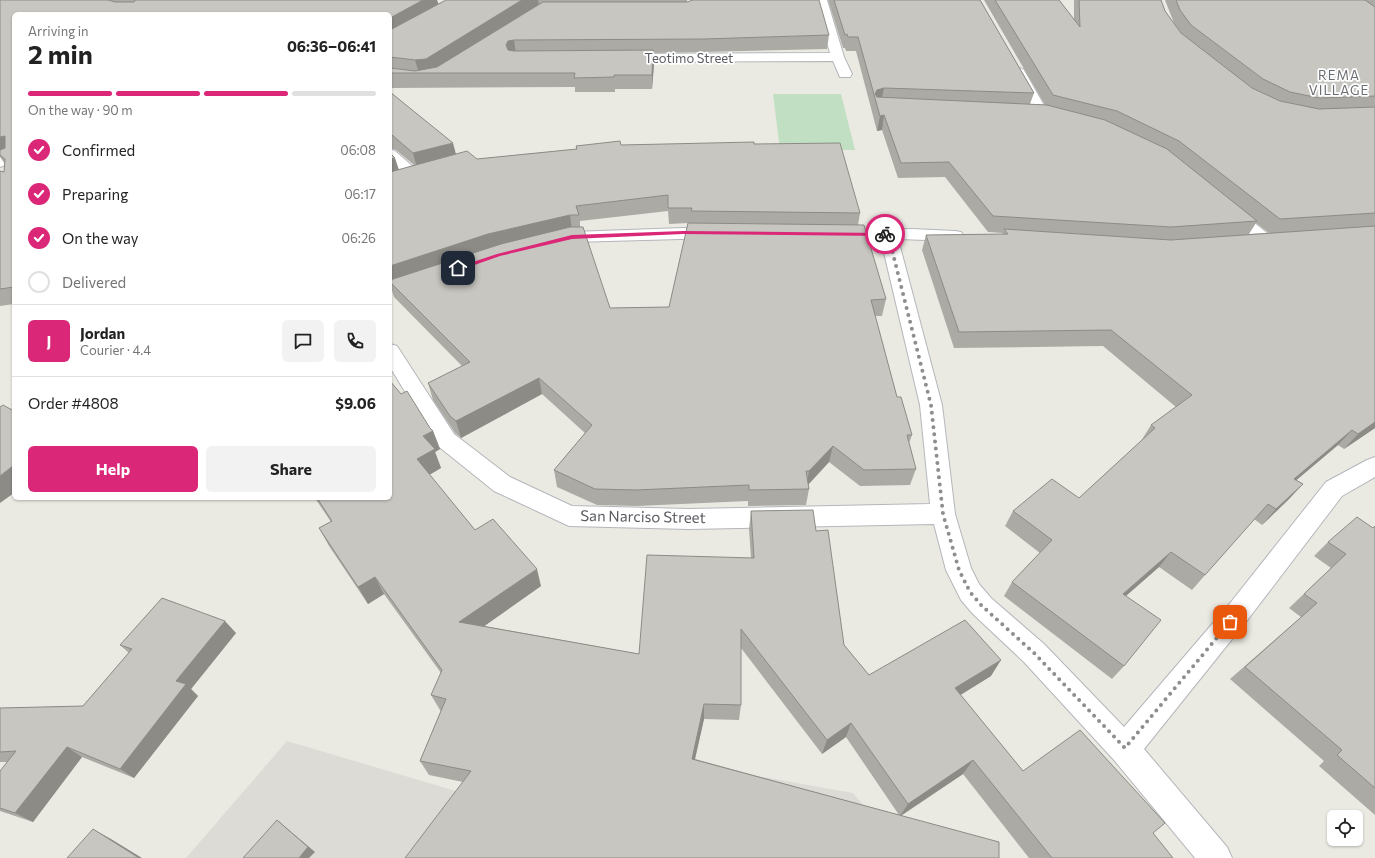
<!DOCTYPE html>
<html lang="en">
<head>
<meta charset="utf-8">
<style>
  body { margin:0; font-family:Commissioner,sans-serif; background:#f2f2f2; color:#222; height:100vh; display:flex; flex-direction:column; font-size:15px; white-space:nowrap }
  * { box-sizing:border-box; margin:0 }
  p { font-size:13px; color:#767676 }
  .icon { flex:none; width:22px; height:22px; fill:none; stroke:currentColor; stroke-width:2; stroke-linecap:round; stroke-linejoin:round }
  .map { position:relative; flex:1; overflow:hidden }
  .sheet { position:absolute; left:12px; top:12px; width:380px; height:488px; display:flex; flex-direction:column; background:#fff; border-radius:6px; box-shadow:0 1px 3px #0004 }
  .sheet>* { flex:none }
  .buttons { position:absolute; left:1327px; top:810px; display:grid; gap:8px }
  .buttons a { display:grid; place-items:center; width:36px; height:36px; border-radius:6px; background:#fff; box-shadow:0 1px 3px #0004; font-size:20px }
  .pin { position:absolute; display:grid; place-items:center; width:34px; height:34px; color:#fff; margin:-17px; border-radius:8px; box-shadow:0 2px 6px #0006 }
  .courier { position:absolute; display:grid; place-items:center; width:40px; height:40px; margin:-20px; border:3px solid #db2777; border-radius:50%; background:#fff; color:#222; box-shadow:0 1px 5px #0007 }
  .head em { font-style:normal; font-weight:700 }
  .head div { display:flex; flex-direction:column-reverse }
  .head { display:flex; align-items:center; justify-content:space-between; height:68px; padding:0 16px }
  h1 { font-size:26px; font-weight:700; line-height:30px }
  .bar { display:grid; grid-template-columns:repeat(4,1fr); gap:6px 4px; align-content:center; height:48px; padding:0 16px }
  .bar i { height:5px; border-radius:3px; background:#e0e0e0 }
  .bar .current { background:#db2777 }
  .bar p { grid-column:span 4 }
  .line { display:flex; align-items:center; gap:10px; padding:0 16px; border-top:1px solid #e0e0e0 }
  .line div { flex:1 }
  .round { display:grid; place-items:center; flex:none; width:42px; height:42px; border-radius:6px; background:#f2f2f2 }
  ol { padding:0 16px; list-style:none }
  li { display:flex; align-items:center; gap:12px; height:44px }
  li p { margin-inline-start:auto }
  li .icon { padding:4px; border-radius:50%; background:#db2777; color:#fff; stroke-width:4 }
  li:last-child { color:#767676 }
  li i { width:22px; height:22px; border:2px solid #e0e0e0; border-radius:50% }
  .button { display:flex; gap:8px; margin-top:auto; padding:8px 16px }
  .button a { flex:1; height:46px; border-radius:6px; background:#db2777; color:#fff; font-size:16px; font-weight:700; line-height:46px; text-align:center }
  .button a+a { background:#f2f2f2; color:#222 }
  .map>svg:first-child { display:block }
  .industrial { fill:#dddbd6 }
  .green { fill:#c1e0c3 }
  .lines { fill:none; stroke-linecap:round; stroke-linejoin:round }
  .minor-casing { stroke:#b4b6bb; stroke-width:2 }
  .minor { fill:#fff; fill-rule:evenodd }
  .wall { fill:#acaaa5; fill-rule:evenodd }
  .shaded-wall { fill:#8c8b86 }
  .building { fill:#c8c6c0; stroke:#8c8b86 }
  .route { fill:#db2777 }
  .done { stroke:#8d8e8e; stroke-width:4; stroke-dasharray:0 7.2 }
  .labels { text-anchor:middle; stroke-width:3.5; stroke-linejoin:round; paint-order:stroke }
  .far-street-label { font-size:13px; fill:#5a5c61; stroke:#fff }
  .far-neighbourhood-label { font-size:13px; letter-spacing:1px; fill:#6b6e72; stroke:#fff }
  .street-label { font-size:15px; fill:#5a5c61; stroke:#fff }
</style>
</head>
<body>
<div class="map">
<svg width="1375" height="858" viewBox="0 0 1375 858">
  <rect width="100%" height="100%" fill="#ebeae2"/>
  <!-- industrial -->
  <polygon class="industrial" points="287,741 483,799 600,748 853,793 881,826 999,858 186,858"/>
  <!-- green -->
  <polygon class="green" points="773,94 841,94 855,150 780,150"/>
  <g class="lines">
    <!-- minor casing -->
    <g class="minor-casing">
      <g id="minor">
        <polygon points="815,0 827,0 844,57 852,74 850,77 840,77 833,61 623,62 618,61 617,58 618,55 623,54 830,53"/>
        <polygon points="1018,68 1023,69 1025,72 1049,114 1047,117 1042,118 1037,117 1035,114 1011,72 1013,69"/>
        <path d="M390,149L395,151L419,172L421,175L419,178C406,181 399,170 390,162Z"/>
        <polygon points="14,152 14,162 0,167 0,157"/>
        <polygon points="1229,206 1235,207 1273,238 1276,242 1273,246 1267,247 1261,246 1223,215 1221,211 1223,207"/>
        <polygon points="683,228 717,228 723,229 726,233 723,237 717,238 572,242 558,245 552,244 549,240 552,236 572,232"/>
        <polygon points="912,229 955,231 961,232 964,236 961,240 955,241 898,239 942,405 955,514 971,568 979,584 991,598 1044,644 1124,727 1231,602 1326,482 1367,460 1375,457 1375,477 1342,496 1249,618 1144,749 1227,847 1232,858 1195,858 1114,760 1024,662 973,614 961,600 946,570 934,524 689,529 569,526 494,491 438,446 390,367 390,344 397,346 454,434 510,477 572,506 689,509 930,504 920,405 881,240 837,240 831,239 828,235 831,231 837,230"/>
      </g>
    </g>
    <!-- minor -->
    <use href="#minor" class="minor"/>
  </g>
  <!-- wall -->
  <g class="wall">
    <path d="M0,0H437L438,4L446,0H687V2L829,35L827,49L704,52L653,53L654,64L652,89H615V92H575V87L390,88V14H14V304L0,306V171L4,172L5,164L0,157ZM533,8L497,30L531,9Z"/>
    <path d="M828,0H980L1034,93L1030,104L1045,105L984,0H1059L1074,20V0H1161L1165,11L1181,34L1174,23L1165,0H1375V428L1344,449L1338,445L1296,480L1303,484L1288,500L1262,525L1254,519L1192,590L1159,567L1126,596L1124,666L1112,679L1004,596L1012,582L1040,553L1005,526L1013,511L1079,498L1141,441L1151,425L1176,407L1103,346L954,348L922,250L926,235L1002,234L1003,233L988,232L945,177L898,178L882,130L877,131L856,51H846L845,48H843ZM1256,223L1269,233L1249,234Z"/>
    <path d="M390,92L456,154L477,159L576,149V146L621,145L754,144L860,213L858,225L886,299L882,316H875L897,397L912,435L909,443L916,469L910,485L860,486L829,462L808,485L809,489L806,505L748,506V501L637,506L597,505L557,487L554,470L585,433L542,394L461,438L455,433L433,400L428,383L462,366L394,297L390,284V153L399,170L414,165L396,150L390,148ZM668,211L669,224L688,223L669,307L610,308L580,227V221Z"/>
    <path d="M430,428L433,431L440,449L435,452L441,468L429,475L475,530L541,586L484,626L639,654L751,558L749,529L751,511L816,531L844,645L869,675L991,676L960,695L1023,771L1153,833L1173,858H1029L963,774L901,816L463,782L429,775L420,761L441,711L440,710L431,695L441,673L384,594L368,604L329,546L319,528L331,522L315,498H390ZM741,648L822,754L846,737L899,815L695,759L704,719L739,720L741,705Z"/>
    <polygon points="1375,526 1375,815 1319,766 1324,761 1230,679 1301,617 1289,608 1331,568 1314,556 1328,542 1373,528"/>
    <polygon points="236,633 191,689 198,696 134,778 82,757 33,822 0,811 0,771 7,762 0,762 0,708 83,706 129,653 120,645"/>
  </g>
  <!-- shaded-wall -->
  <g class="shaded-wall">
    <polygon points="423,0 437,0 439,6 390,33 390,18"/>
    <polygon points="522,0 538,0 539,6 531,9 429,73 419,73 415,60"/>
    <polygon points="514,40 516,54 511,55 506,45 508,41"/>
    <polygon points="653,50 654,64 652,89 652,75"/>
    <polygon points="884,88 881,102 875,94 877,90"/>
    <polygon points="884,115 882,130 877,131 880,116"/>
    <polygon points="5,136 14,149 0,155 0,137"/>
    <polygon points="453,143 457,158 417,168 413,153"/>
    <polygon points="395,158 400,173 390,176 390,159"/>
    <polygon points="570,215 572,231 390,282 390,266 488,234"/>
    <polygon points="539,378 542,394 461,438 456,421"/>
    <polygon points="1375,422 1375,428 1344,449 1358,434"/>
    <polygon points="1352,430 1338,445 1280,494 1294,479"/>
    <polygon points="433,431 440,449 435,452 441,468 424,478 417,459 423,436"/>
    <polygon points="833,446 829,462 806,487 809,471"/>
    <polygon points="14,465 14,493 0,503 0,476"/>
    <polygon points="1303,484 1288,500 1262,525 1276,509"/>
    <polygon points="1171,552 1159,567 1112,608 1123,594"/>
    <polygon points="537,569 541,586 466,639 459,622"/>
    <polygon points="375,577 384,594 368,604 358,587"/>
    <polygon points="225,621 236,633 191,689 198,696 134,778 120,769 176,681"/>
    <polygon points="1001,660 991,676 946,704 955,688"/>
    <polygon points="704,704 704,719 692,772 692,759"/>
    <polygon points="851,723 846,737 822,754 827,740"/>
    <polygon points="67,747 82,757 33,822 15,813"/>
    <polygon points="973,760 963,774 900,816 908,804"/>
    <polygon points="277,820 315,852 309,858 299,858"/>
    <polygon points="93,829 111,839 142,858 139,858"/>
  </g>
  <!-- building -->
  <g class="building">
    <polygon points="0,0 108,0 115,2 134,2 135,1 135,0 423,0 390,18 390,14 14,14 14,287 0,289 0,171 4,172 5,159 0,155 0,150 5,148 5,136 0,137"/>
    <polygon points="446,0 522,0 426,59 415,60 390,57 390,30"/>
    <polygon points="693,0 819,0 829,35 704,39 514,40 508,41 506,45 508,50 514,51 653,50 652,75 614,75 614,77 574,78 575,73 390,73 390,68 415,71 437,67 543,2 687,2"/>
    <polygon points="834,0 980,0 1034,93 884,88 877,90 875,94 877,97 1047,105 1105,120 1167,149 1257,221 1171,227 993,216 949,162 901,163 884,115 880,116 858,37 848,37 847,34 845,35"/>
    <polygon points="995,0 1059,0 1080,27 1079,0 1161,0 1165,11 1181,33 1252,88 1280,101 1319,109 1375,107 1375,213 1280,219 1179,141 1117,111 1053,95"/>
    <polygon points="1176,0 1365,0 1375,7 1375,96 1319,98 1290,92 1263,79 1191,25 1180,10"/>
    <polygon points="390,92 453,143 413,153 392,135 390,134"/>
    <polygon points="620,141 621,145 754,142 754,144 840,143 860,213 691,211 692,208 668,208 668,195 576,206 579,215 570,215 488,234 390,266 390,172 467,151 477,159 577,149 576,146"/>
    <polygon points="390,153 395,158 390,159"/>
    <polygon points="688,223 864,225 886,299 871,300 897,397 901,397 912,435 907,435 916,469 864,470 833,446 809,471 806,471 809,489 749,490 749,485 636,490 595,489 554,470 592,425 539,378 456,421 450,416 428,383 470,362 390,282 390,280 501,244 570,227 583,227 610,308 669,307"/>
    <polygon points="1375,226 1375,422 1358,434 1352,430 1294,479 1303,484 1276,509 1268,504 1205,575 1171,552 1123,594 1161,620 1124,666 1012,582 1052,540 1013,511 1052,479 1079,498 1155,428 1151,425 1192,395 1111,330 959,332 926,235 1008,234 1004,229 1171,240"/>
    <polygon points="390,381 401,394 407,391 430,428 433,431 423,436 435,449 417,459 475,530 493,519 537,569 459,622 639,654 647,555 754,558 751,511 813,510 816,531 828,530 844,645 869,675 965,620 1001,660 955,688 1023,771 1080,730 1165,823 1153,833 1173,858 1052,858 973,760 908,804 851,723 827,740 741,629 741,705 704,704 692,759 999,842 999,858 405,858 471,771 420,761 446,699 431,695 442,670 375,577 358,587 319,528 332,521 317,498 390,498"/>
    <polygon points="3,405 14,411 14,465 0,476 0,407"/>
    <polygon points="1357,517 1373,528 1375,526 1375,788 1337,755 1342,750 1245,667 1317,603 1304,594 1346,554 1328,542"/>
    <polygon points="162,598 225,621 176,681 186,684 120,769 67,747 15,813 0,808 0,771 16,751 0,752 0,708 83,706 132,649 120,645"/>
    <polygon points="277,820 308,847 299,858 243,858"/>
    <polygon points="93,829 139,858 67,858"/>
  </g>
  <!-- route -->
  <polygon class="route" points="683,231 885,233 888,234 885,236 683,234 572,239 500,256 460,270 455,268 497,254 572,235"/>
  <g class="lines">
    <!-- done -->
    <polyline class="done" points="885,234 888,234 931,405 943,514 959,570 970,592 982,606 1034,653 1125,748 1230,622"/>
  </g>
  <g class="labels">
    <!-- far-street labels -->
    <g class="far-street-label">
      <text x="689" y="63">Teotimo Street</text>
    </g>
    <!-- far-neighbourhood labels -->
    <g class="far-neighbourhood-label">
      <text x="1339" y="80">REMA<tspan x="1339" dy="15">VILLAGE</tspan></text>
    </g>
    <!-- street labels -->
    <g class="street-label">
      <text transform="translate(643 517) rotate(1)" y="5">San Narciso Street</text>
    </g>
  </g>
</svg>
<div class="buttons">
<a><svg class="icon" aria-label="locate" viewBox="0 0 24 24"><circle cx="12" cy="12" r="6"/><path d="M12 2v4M12 18v4M2 12h4M18 12h4"/></svg></a>
</div>
<div class="pin" style="left:1230px;top:622px;background:#ea580c"><svg class="icon" aria-label="bag" viewBox="0 0 24 24"><path d="M5 8h14l-1 12H6zM9 8a3 3 0 0 1 6 0"/></svg></div>
<div class="pin" style="left:458px;top:268px;background:#1f2937"><svg class="icon" aria-label="home" viewBox="0 0 24 24"><path d="M3 11l9-7 9 7M6 9v11h12V9"/></svg></div>
<div class="courier" style="left:885px;top:234px"><svg class="icon" aria-label="bike" viewBox="0 0 24 24"><circle cx="6" cy="16" r="4"/><circle cx="18" cy="16" r="4"/><path d="M6 16l4-8h5l3 8M10 8l3 8H6M13 5h3"/></svg></div>
<section class="sheet">
<div class="head"><div><h1>2 min</h1><p>Arriving in</p></div><em>06:36–06:41</em></div>
<div class="bar"><i class="current"></i><i class="current"></i><i class="current"></i><i></i><p>On the way · 90 m</p></div>
<ol>
<li><svg class="icon" aria-label="check" viewBox="0 0 24 24"><path d="M5 12l5 5 9-10"/></svg>Confirmed<p>06:08</p></li>
<li><svg class="icon" aria-label="check" viewBox="0 0 24 24"><path d="M5 12l5 5 9-10"/></svg>Preparing<p>06:17</p></li>
<li><svg class="icon" aria-label="check" viewBox="0 0 24 24"><path d="M5 12l5 5 9-10"/></svg>On the way<p>06:26</p></li>
<li><i></i>Delivered</li>
</ol>
<div class="line" style="height:72px"><b class="round" style="background:#db2777;color:#fff">J</b><div><b>Jordan</b><p>Courier · 4.4</p></div><a class="round"><svg class="icon" aria-label="chat" viewBox="0 0 24 24"><path d="M4 5h16v11H9l-5 4z"/></svg></a><a class="round"><svg class="icon" aria-label="phone" viewBox="0 0 24 24"><path d="M5 4h4l2 5-3 2q2 4 5 5l2-3 5 2v4C11 20 4 13 5 4z"/></svg></a></div>
<div class="line" style="height:52px"><div>Order #4808</div><b>$9.06</b></div>
<div class="button"><a>Help</a><a>Share</a></div>
</section>
</div>
</body>
</html>
